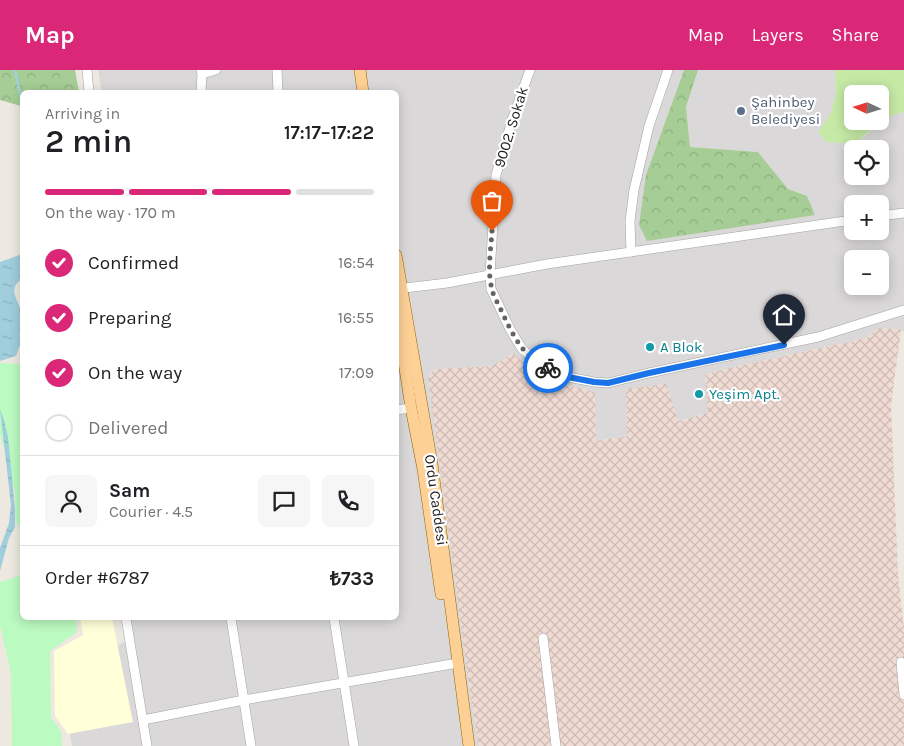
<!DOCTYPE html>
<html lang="en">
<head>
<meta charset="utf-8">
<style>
  body { margin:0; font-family:Karla,sans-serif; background:#f6f6f6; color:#202124; height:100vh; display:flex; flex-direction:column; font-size:19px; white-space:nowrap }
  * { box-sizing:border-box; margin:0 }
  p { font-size:16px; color:#757577 }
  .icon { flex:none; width:28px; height:28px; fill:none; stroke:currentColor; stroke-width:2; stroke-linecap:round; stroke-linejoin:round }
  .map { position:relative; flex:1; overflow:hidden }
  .details { position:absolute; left:20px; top:20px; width:379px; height:530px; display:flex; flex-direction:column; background:#fff; border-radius:8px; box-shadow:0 2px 12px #0003 }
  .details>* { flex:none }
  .needle { width:32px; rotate:274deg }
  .fabs { position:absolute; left:844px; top:15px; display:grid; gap:10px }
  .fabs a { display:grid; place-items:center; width:45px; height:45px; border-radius:8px; background:#fff; box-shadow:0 2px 12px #0003; font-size:25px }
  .pin { position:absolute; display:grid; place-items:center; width:42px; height:42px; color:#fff; margin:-51px -21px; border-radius:50% 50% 50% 0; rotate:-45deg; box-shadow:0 0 5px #0007 }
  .pin .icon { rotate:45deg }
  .courier { position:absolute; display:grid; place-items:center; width:50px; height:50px; margin:-25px; border:4px solid #1a73e8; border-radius:50%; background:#fff; color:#222; box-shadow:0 1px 6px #0007 }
  .overview em { font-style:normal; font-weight:600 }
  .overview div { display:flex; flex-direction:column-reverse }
  .overview { display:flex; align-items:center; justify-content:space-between; height:85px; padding:0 25px }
  h1 { font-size:32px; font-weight:600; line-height:38px }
  .bar { display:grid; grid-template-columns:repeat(4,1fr); gap:8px 5px; align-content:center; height:60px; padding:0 25px }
  .bar i { height:6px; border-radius:4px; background:#e0e0e0 }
  .bar .current { background:#db2777 }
  .bar p { grid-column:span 4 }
  .line { display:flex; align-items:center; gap:12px; padding:0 25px; border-top:1px solid #e0e0e0 }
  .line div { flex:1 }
  .round { display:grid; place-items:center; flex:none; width:52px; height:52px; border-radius:8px; background:#f6f6f6 }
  ol { padding:0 25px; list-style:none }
  li { display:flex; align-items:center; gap:15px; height:55px }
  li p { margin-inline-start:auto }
  li .icon { padding:5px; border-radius:50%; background:#db2777; color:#fff; stroke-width:4 }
  li:last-child { color:#757577 }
  li i { width:28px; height:28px; border:2px solid #e0e0e0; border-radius:50% }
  header { display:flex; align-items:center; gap:30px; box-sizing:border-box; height:70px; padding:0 25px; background:#db2777; color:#fff }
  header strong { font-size:24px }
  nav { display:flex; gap:28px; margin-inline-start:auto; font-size:18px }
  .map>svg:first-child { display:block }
  .residential { fill:#dad8d8; fill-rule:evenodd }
  .education { fill:#ffffd8 }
  .military { fill:url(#military-cross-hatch) }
  .grass { fill:#c6e9a5; fill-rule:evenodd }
  .forest { fill:url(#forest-crowns) }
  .park { fill:#bbfac1 }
  .water { fill:url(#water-ripples) }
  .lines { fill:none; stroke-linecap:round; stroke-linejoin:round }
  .stream { stroke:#a0cedc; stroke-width:2.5 }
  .minor-casing { stroke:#a3a3a3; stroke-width:10 }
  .major-casing { stroke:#936300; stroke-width:12 }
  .minor { stroke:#fff; stroke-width:9 }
  .major { stroke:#fdd196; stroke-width:11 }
  .done { stroke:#656461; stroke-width:5; stroke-dasharray:0 9 }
  .route { stroke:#1a73e8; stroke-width:6 }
  .service-dot { fill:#5c6f8a; stroke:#fff; stroke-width:2 }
  .culture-dot { fill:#0f9aa8; stroke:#fff; stroke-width:2 }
  .labels { text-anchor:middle; stroke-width:4.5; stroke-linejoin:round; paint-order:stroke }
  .service-label { font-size:15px; fill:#4e5e75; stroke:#fff; text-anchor:start }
  .street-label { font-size:15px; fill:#1c1c1c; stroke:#fff }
  .culture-label { font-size:15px; fill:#0d838f; stroke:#fff; text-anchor:start }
</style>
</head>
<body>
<header>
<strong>Map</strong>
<nav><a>Map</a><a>Layers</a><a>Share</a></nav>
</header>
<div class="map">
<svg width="904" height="676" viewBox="0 0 904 676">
  <defs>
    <pattern id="military-cross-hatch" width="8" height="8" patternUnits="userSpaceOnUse" patternTransform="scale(1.25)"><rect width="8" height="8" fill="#f0dbd3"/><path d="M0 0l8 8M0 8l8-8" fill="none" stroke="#cdbbb5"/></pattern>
    <pattern id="forest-crowns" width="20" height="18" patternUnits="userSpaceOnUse" patternTransform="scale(1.25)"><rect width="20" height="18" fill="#a5cd95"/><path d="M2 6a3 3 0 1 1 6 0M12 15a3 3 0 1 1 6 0" fill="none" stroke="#8daf80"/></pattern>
    <pattern id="water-ripples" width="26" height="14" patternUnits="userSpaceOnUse" patternTransform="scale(1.25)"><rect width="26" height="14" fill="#a0cedc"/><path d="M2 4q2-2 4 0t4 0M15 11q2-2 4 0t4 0" fill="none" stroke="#89b0bc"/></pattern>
  </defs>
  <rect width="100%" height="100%" fill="#ede9e1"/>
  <!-- residential -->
  <path class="residential" d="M98,0H684L646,105L807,126L788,119L758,82L690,77L686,37L698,0H835L836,24L830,45L818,62L855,74L883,51L897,43L904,42V262L901,260L879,258L867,268L721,300L705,305L709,343L677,351L626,320L627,366L596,371L594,323L584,319L541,310L513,283L492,296L435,299L469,615L479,676H72L61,604L130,569L128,548H396V22H102ZM852,79H880V106H852ZM852,134H880V161H852ZM852,189H880V216H852Z"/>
  <!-- education -->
  <polygon class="education" points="80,548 112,548 133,652 68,664 55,646 54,581 83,565"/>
  <!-- military -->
  <polygon class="military" points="879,258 901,260 891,335 898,505 904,558 904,676 479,676 469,615 428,307 435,299 492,296 513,283 541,310 584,319 595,323 596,371 627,366 626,319 666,314 678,351 708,343 705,305 721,300 867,268"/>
  <!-- grass -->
  <path class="grass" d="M835,0H904V42C885,45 869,62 855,74L827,72L818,62L830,45L836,24ZM852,24H880V51H852Z"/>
  <!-- forest -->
  <g class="forest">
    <polygon points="0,0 75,0 79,22 22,22 22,43 21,36 0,30"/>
    <polygon points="684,0 698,0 686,37 690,77 758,82 788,119 807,126 815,145 647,171 639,155 646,105"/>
  </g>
  <!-- park -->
  <g class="park">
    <polygon points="0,293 22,294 22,461 16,452 15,422 0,363"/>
    <polygon points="22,505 22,548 76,548 77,562 50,581 51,648 61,661 62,676 12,676 11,603 0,555 0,512"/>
  </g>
  <!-- water -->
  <g class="water">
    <path d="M22,184V209C6,219 20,232 22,244C23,246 22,249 22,252C22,267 22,271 16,286L0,291V192Z"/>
    <polygon points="0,339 4,350 8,367 15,440 15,457 9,468 0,501 0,478 9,453 11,435"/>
  </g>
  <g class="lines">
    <!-- stream -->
    <polyline class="stream" points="15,0 22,33"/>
    <!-- minor casing -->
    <g class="minor-casing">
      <g id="minor">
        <polyline points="87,0 89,22"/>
        <polyline points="277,0 278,22"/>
        <polyline points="530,0 513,47 496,105 490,204 491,219 510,259 522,279 541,295 568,307 594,312 608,313 649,303 818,267 904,240"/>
        <polyline points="202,4 216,0"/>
        <polyline points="201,22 202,4 201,0"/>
        <polyline points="880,146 904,143"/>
        <polyline points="631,182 630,151 634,120 649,56 668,0"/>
        <polyline points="396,219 447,213 547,194 852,150"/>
        <polyline points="396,340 411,338"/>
        <polyline points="126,548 147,676"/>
        <polyline points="231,548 251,676"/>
        <polyline points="334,548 354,676"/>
        <polyline points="543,568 556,676"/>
        <polyline points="901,592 904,625"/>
        <polyline points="143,650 244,630 452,594"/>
      </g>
    </g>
    <!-- major casing -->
    <g class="major-casing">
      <g id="major">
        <polyline points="360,0 363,22"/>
        <polyline points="396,185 432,394 469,676"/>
        <polyline points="396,239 411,338 423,399 441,524"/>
      </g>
    </g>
    <!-- minor -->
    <use href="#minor" class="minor"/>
    <!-- major -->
    <use href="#major" class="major"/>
  </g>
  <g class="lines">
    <!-- done -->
    <path class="done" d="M492,161C491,178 487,202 492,219C493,226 498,233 501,240C512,263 523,288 548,298"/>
    <!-- route -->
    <polyline class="route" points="548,298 568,307 594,312 608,313 649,303 784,275"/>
  </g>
  <!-- markers -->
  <circle class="service-dot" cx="741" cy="41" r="5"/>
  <g class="culture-dot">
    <circle cx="650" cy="277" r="5"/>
    <circle cx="699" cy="324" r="5"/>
  </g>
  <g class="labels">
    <!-- service labels -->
    <g class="service-label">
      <text x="751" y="37">Şahinbey<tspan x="751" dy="17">Belediyesi</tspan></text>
    </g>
    <!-- street labels -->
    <g class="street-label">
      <text transform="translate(511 57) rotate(-73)" y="5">9002. Sokak</text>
      <text transform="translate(436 430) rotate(82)" y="5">Ordu Caddesi</text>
    </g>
    <!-- culture labels -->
    <g class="culture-label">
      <text x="660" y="282">A Blok</text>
      <text x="709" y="329">Yeşim Apt.</text>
    </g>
  </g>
</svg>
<div class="fabs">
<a><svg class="needle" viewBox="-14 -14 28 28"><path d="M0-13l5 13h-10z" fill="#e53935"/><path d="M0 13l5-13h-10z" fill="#757577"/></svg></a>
<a><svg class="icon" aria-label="locate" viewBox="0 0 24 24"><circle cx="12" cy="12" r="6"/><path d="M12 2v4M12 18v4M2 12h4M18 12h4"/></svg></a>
<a>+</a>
<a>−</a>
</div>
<div class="pin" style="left:492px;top:161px;background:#ea580c"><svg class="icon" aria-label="bag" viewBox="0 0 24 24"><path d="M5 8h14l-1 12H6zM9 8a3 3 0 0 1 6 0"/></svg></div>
<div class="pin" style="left:784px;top:275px;background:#1f2937"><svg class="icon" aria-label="home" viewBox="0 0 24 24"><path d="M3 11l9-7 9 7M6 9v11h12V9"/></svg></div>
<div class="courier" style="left:548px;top:298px"><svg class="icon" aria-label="bike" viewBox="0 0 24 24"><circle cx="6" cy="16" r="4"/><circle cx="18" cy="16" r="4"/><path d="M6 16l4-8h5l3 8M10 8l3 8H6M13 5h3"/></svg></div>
<section class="details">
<div class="overview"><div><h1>2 min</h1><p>Arriving in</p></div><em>17:17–17:22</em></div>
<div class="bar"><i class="current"></i><i class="current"></i><i class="current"></i><i></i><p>On the way · 170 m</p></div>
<ol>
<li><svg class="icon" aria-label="check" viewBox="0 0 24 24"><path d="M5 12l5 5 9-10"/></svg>Confirmed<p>16:54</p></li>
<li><svg class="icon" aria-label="check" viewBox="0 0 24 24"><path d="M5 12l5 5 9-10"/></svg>Preparing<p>16:55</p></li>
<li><svg class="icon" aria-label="check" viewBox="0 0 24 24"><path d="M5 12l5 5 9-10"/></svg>On the way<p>17:09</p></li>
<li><i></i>Delivered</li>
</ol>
<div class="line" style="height:90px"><a class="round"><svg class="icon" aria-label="person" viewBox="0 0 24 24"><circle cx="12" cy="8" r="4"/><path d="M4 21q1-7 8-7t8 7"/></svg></a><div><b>Sam</b><p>Courier · 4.5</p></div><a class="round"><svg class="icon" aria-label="chat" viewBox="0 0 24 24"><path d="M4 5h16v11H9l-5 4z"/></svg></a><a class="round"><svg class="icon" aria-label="phone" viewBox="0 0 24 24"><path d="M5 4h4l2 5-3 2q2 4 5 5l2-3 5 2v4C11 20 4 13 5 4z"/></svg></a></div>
<div class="line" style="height:65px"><div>Order #6787</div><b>₺733</b></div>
</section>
</div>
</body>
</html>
